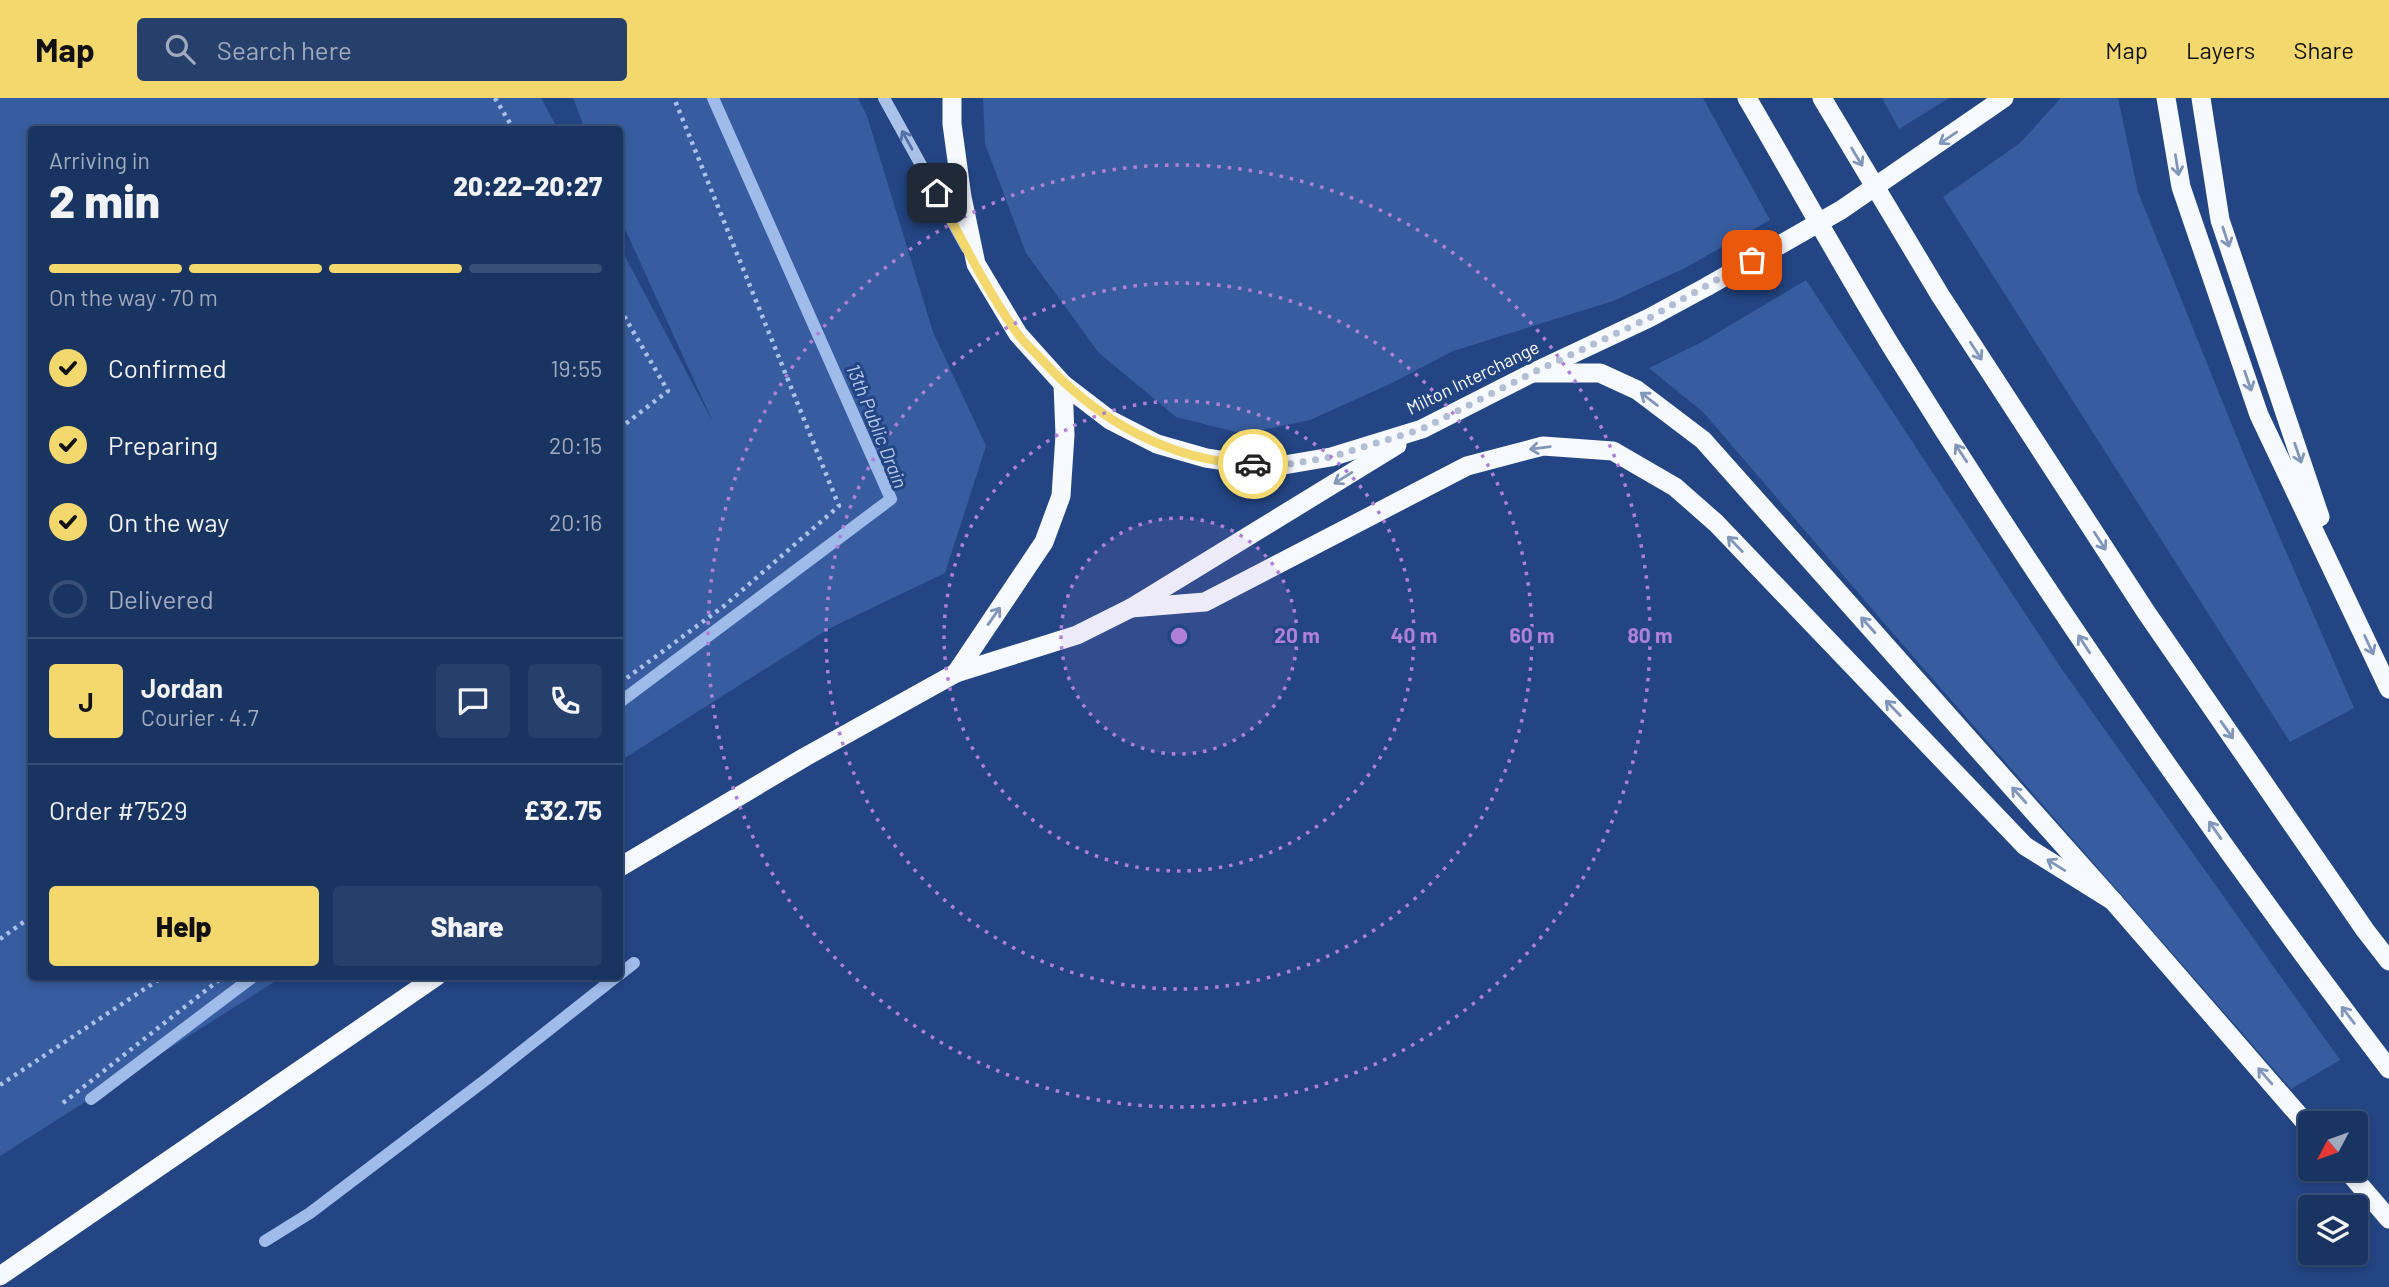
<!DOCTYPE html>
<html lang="en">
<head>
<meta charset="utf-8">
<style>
  body { margin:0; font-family:Barlow,sans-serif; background:#273f6b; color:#f1f3f6; height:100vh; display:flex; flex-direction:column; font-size:26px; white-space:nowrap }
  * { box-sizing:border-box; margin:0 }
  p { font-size:23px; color:#9faabe }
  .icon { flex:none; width:38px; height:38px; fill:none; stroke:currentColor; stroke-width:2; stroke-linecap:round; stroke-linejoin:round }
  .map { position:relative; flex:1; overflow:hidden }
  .side { position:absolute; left:28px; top:28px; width:595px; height:854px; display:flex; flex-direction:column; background:#1a3462; border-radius:7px; box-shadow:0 4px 10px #0003,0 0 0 2px #384f77 }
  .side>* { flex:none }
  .needle { width:46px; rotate:229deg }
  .tools { position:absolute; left:2298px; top:1013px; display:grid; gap:14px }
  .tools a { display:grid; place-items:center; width:70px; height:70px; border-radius:7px; background:#1a3462; box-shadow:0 4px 10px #0003,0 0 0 2px #384f77; font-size:35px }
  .pin { position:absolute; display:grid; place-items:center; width:60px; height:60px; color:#fff; margin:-30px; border-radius:14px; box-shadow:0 4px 10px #0006 }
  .courier { position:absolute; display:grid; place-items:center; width:70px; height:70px; margin:-35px; border:5px solid #f3d86e; border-radius:50%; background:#fff; color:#222; box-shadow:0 2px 9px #0007 }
  .head em { font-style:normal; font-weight:800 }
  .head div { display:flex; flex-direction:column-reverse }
  .head { display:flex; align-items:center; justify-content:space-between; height:119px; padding:0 21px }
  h1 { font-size:46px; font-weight:800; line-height:52px }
  .bar { display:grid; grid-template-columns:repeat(4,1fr); gap:10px 7px; align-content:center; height:84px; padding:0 21px }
  .bar i { height:9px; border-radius:5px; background:#384f77 }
  .bar .active { background:#f3d86e }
  .bar p { grid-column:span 4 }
  .line { display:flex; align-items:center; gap:18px; padding:0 21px; border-top:2px solid #384f77 }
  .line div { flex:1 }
  .round { display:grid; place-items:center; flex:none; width:74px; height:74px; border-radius:7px; background:#273f6b }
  ol { padding:0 21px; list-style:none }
  li { display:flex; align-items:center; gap:21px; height:77px }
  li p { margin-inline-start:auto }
  li .icon { padding:7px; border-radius:50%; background:#f3d86e; color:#111; stroke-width:4 }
  li:last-child { color:#9faabe }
  li i { width:38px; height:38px; border:4px solid #384f77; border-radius:50% }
  .button { display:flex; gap:14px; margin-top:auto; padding:14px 21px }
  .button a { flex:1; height:80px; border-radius:7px; background:#f3d86e; color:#111; font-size:28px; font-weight:800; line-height:80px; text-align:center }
  .button a+a { background:#273f6b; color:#f1f3f6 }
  header { display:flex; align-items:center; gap:42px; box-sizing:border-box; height:98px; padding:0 35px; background:#f3d86e; color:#111 }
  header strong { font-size:33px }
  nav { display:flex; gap:38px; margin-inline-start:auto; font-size:24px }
  .search { width:490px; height:63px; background:#273f6b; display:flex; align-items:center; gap:18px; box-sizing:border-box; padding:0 24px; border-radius:7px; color:#9faabe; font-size:26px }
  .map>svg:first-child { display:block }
  .green { fill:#375da0 }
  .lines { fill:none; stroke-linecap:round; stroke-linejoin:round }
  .stream { stroke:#9fbbe9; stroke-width:12 }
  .path { stroke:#abc2e8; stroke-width:4.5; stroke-dasharray:3.5 5; stroke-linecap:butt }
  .tertiary { stroke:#abc2e8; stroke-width:12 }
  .trunk { stroke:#f6f9fe; stroke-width:19 }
  .trunk-bridge { stroke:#f6f9fe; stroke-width:19 }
  .oneway { stroke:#8296ba }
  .oneway2 { stroke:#5371a6 }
  .done { stroke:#b2bed4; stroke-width:7; stroke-dasharray:0 12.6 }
  .route { stroke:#f3d86e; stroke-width:9 }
  .ring { fill:none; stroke:#b080d9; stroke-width:3.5; stroke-dasharray:3.5 7 }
  .labels { text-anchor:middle; stroke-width:6; stroke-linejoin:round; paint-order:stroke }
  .street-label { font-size:18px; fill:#fff; stroke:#234583 }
  .water-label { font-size:19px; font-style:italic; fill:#b7ccef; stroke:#234583 }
  .centre { fill:#b080d9; stroke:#234583; stroke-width:3.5 }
  .ring-label { font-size:21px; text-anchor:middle; font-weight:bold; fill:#b080d9; stroke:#234583; stroke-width:6; stroke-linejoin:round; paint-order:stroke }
</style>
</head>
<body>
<header>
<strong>Map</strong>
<div class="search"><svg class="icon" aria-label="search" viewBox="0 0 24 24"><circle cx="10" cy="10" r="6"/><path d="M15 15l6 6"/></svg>Search here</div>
<nav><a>Map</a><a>Layers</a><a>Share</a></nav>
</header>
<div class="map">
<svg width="2389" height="1189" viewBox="0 0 2389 1189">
  <rect width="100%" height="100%" fill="#234583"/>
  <!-- green -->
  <g class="green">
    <polygon points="0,0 541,0 558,31 32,32 32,878 282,879 0,1058"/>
    <polygon points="573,0 858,0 867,18 933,234 986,348 945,475 828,531 620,663 620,149 714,326 620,120 620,32 585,31"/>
    <polygon points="983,0 1703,0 1770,122 1683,171 1613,203 1453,253 1392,285 1310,322 1244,336 1176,319 1099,255 1026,155 985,46"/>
    <polygon points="1882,0 1949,0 1899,31"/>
    <polygon points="2061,0 2118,0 2138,94 2244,357 2354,610 2290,644 1943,99 2020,45"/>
    <polygon points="1806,182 2061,570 2340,962 2291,991 1904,548 1704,315 1649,270 1702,244"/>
  </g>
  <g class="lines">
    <!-- stream -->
    <g class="stream">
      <polyline points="620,604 891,401 713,0"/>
      <polyline points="620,876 634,865"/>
      <polyline points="91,1001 254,878"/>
      <polyline points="265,1143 310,1115 488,980 617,878"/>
    </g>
    <!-- path -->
    <g class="path">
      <polyline points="495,0 514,32"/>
      <polyline points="620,211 668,293 620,330"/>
      <polyline points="620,585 724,508 839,408 674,0"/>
      <polyline points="0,841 32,818"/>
      <polyline points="0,987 164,878"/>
      <polyline points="63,1005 224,878"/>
    </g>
    <!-- tertiary -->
    <polyline class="tertiary" points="884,0 967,150"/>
    <!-- trunk -->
    <g class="trunk">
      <polyline points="952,0 952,26 962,99 976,166 1018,236 1063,286 1110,322 1157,346 1206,360 1245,366 1284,367 1331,359 1422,331 1532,275 1649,220 1708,188"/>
      <path d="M1747,0C1795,82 1841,166 1891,248C2045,496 2212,738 2389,971"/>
      <polyline points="1822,0 1940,197 2146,514 2365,832 2389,863"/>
      <polyline points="2166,0 2181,89 2259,317 2389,591"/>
      <polyline points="2201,0 2220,122 2320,419"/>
      <polyline points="1532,275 1600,275 1637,292 1703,342 2113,803 2310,1030"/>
      <polyline points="1131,510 1205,504 1467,368 1543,348 1613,353 1675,389 1716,425 2025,748 2113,803"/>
      <polyline points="956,575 1044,444 1061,398 1065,337 1063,286"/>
      <polyline points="620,769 805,659 956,575 1077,537 1131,510 1397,347"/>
      <polyline points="2346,1071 2389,1121"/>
      <polyline points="0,1178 437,878"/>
    </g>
    <!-- trunk-bridge -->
    <polyline class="trunk-bridge" points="1708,188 1841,112 2004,0"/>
  </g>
  <!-- one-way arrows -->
  <defs><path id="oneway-shaft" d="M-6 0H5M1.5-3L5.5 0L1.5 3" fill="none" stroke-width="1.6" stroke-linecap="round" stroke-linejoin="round" transform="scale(1.75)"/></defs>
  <g class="oneway">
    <use href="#oneway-shaft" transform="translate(1948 40) rotate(146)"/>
    <use href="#oneway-shaft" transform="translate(1857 59) rotate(59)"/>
    <use href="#oneway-shaft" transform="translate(2177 67) rotate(81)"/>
    <use href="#oneway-shaft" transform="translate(2226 139) rotate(72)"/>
    <use href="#oneway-shaft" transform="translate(1976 253) rotate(57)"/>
    <use href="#oneway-shaft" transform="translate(2248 283) rotate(71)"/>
    <use href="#oneway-shaft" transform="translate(1649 301) rotate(-143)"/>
    <use href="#oneway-shaft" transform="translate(1540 350) rotate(172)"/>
    <use href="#oneway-shaft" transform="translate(1961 355) rotate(-123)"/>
    <use href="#oneway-shaft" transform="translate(2298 355) rotate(71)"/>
    <use href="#oneway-shaft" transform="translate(1343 380) rotate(148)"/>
    <use href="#oneway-shaft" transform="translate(2100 443) rotate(57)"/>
    <use href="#oneway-shaft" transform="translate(1735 446) rotate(-134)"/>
    <use href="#oneway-shaft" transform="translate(994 518) rotate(-55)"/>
    <use href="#oneway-shaft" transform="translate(1868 527) rotate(-132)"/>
    <use href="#oneway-shaft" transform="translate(2084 546) rotate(-123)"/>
    <use href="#oneway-shaft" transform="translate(2369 547) rotate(65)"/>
    <use href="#oneway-shaft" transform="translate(1893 610) rotate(-134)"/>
    <use href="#oneway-shaft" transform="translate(2227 632) rotate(55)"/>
    <use href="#oneway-shaft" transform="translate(2019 697) rotate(-132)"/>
    <use href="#oneway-shaft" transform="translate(2215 732) rotate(-125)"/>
    <use href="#oneway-shaft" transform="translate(2056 767) rotate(-148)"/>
    <use href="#oneway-shaft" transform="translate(2348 917) rotate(-127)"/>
    <use href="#oneway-shaft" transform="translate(2265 978) rotate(-131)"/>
  </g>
  <use class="oneway2" href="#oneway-shaft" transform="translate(907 42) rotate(-119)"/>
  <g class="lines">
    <!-- done -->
    <polyline class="done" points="1253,366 1284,367 1331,359 1422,331 1532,275 1649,220 1752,162"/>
    <!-- route -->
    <path class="route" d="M937,95C962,142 986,191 1017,235C1024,245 1034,253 1042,262C1097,322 1170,364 1253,366"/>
  </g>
  <!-- distance rings -->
  <circle cx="1179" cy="538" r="118" fill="#b080d9" fill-opacity=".12"/>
  <g class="ring">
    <circle cx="1179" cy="538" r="118"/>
    <circle cx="1179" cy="538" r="235"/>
    <circle cx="1179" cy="538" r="353"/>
    <circle cx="1179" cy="538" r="471"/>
  </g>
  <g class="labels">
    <!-- street labels -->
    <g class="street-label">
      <text transform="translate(1473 280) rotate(-26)" y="6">Milton Interchange</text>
    </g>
    <!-- water labels -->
    <g class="water-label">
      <text transform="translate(877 328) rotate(68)" y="7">13th Public Drain</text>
    </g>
  </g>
  <circle cx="1179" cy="538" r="10" class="centre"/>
  <g class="ring-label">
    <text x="1297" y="545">20 m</text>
    <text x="1414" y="545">40 m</text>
    <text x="1532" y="545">60 m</text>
    <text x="1650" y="545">80 m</text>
  </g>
</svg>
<div class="tools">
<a><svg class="needle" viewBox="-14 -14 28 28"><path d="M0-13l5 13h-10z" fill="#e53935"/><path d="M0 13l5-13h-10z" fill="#9faabe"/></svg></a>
<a><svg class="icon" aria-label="layers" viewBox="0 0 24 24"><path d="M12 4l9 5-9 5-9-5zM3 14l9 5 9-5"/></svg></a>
</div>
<div class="pin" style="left:1752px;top:162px;background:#ea580c"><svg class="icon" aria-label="bag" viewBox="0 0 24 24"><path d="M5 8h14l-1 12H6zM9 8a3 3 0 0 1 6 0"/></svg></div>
<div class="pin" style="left:937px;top:95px;background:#1f2937"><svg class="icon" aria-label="home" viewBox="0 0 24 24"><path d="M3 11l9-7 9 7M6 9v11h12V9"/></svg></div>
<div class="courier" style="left:1253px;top:366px"><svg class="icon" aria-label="car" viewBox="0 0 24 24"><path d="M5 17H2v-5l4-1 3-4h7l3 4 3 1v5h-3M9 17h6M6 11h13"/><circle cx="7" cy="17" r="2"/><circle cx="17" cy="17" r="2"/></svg></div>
<section class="side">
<div class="head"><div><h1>2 min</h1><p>Arriving in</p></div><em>20:22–20:27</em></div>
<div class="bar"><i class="active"></i><i class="active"></i><i class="active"></i><i></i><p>On the way · 70 m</p></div>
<ol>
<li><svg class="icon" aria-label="check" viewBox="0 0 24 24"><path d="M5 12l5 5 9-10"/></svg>Confirmed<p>19:55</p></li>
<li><svg class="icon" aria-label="check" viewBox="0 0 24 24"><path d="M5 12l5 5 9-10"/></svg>Preparing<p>20:15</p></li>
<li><svg class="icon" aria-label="check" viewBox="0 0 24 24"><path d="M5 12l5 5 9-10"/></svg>On the way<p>20:16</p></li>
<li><i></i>Delivered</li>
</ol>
<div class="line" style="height:126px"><b class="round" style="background:#f3d86e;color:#111">J</b><div><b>Jordan</b><p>Courier · 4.7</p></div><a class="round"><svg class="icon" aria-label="chat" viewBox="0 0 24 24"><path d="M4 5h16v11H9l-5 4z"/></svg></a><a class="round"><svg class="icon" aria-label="phone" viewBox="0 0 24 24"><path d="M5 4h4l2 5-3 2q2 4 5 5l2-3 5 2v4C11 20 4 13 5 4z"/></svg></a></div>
<div class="line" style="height:91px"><div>Order #7529</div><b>£32.75</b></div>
<div class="button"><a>Help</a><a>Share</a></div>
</section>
</div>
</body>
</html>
